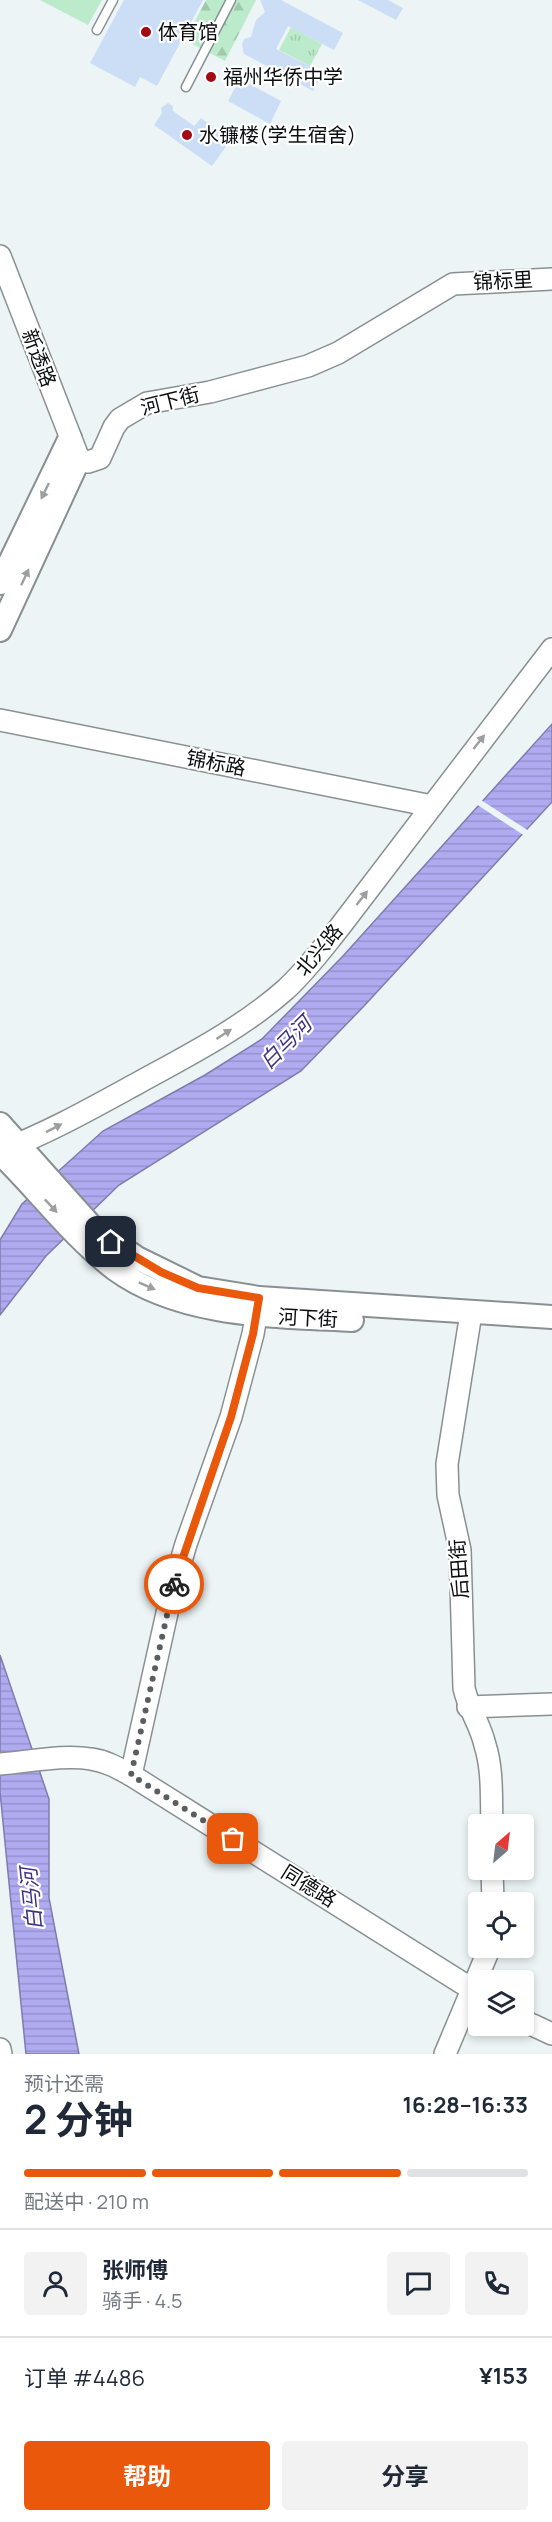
<!DOCTYPE html>
<html lang="zh">
<head>
<meta charset="utf-8">
<style>
  body { margin:0; font-family:Manrope,"Noto Sans SC",sans-serif; background:#f2f2f3; color:#1f2937; height:100vh; display:flex; flex-direction:column; font-size:22px; white-space:nowrap }
  * { box-sizing:border-box; margin:0 }
  p { font-size:20px; color:#747a83 }
  .icon { flex:none; width:33px; height:33px; fill:none; stroke:currentColor; stroke-width:2; stroke-linecap:round; stroke-linejoin:round }
  .map { position:relative; height:2054px; overflow:hidden }
  .side { display:flex; flex-direction:column; background:#fff; flex:1 }
  .side>* { flex:none }
  .needle { width:39px; rotate:28deg }
  .tools { position:absolute; left:468px; top:1814px; display:grid; gap:12px }
  .tools a { display:grid; place-items:center; width:66px; height:66px; border-radius:6px; background:#fff; box-shadow:0 3px 9px #0003; font-size:30px }
  .pin { position:absolute; display:grid; place-items:center; width:51px; height:51px; color:#fff; margin:-26px; border-radius:12px; box-shadow:0 3px 9px #0006 }
  .courier { position:absolute; display:grid; place-items:center; width:60px; height:60px; margin:-30px; border:4px solid #ea580c; border-radius:50%; background:#fff; color:#222; box-shadow:0 2px 8px #0007 }
  .overview em { font-style:normal; font-weight:700 }
  .overview div { display:flex; flex-direction:column-reverse }
  .overview { display:flex; align-items:center; justify-content:space-between; height:102px; padding:0 24px }
  h1 { font-size:39px; font-weight:700; line-height:45px }
  .bar { display:grid; grid-template-columns:repeat(4,1fr); gap:9px 6px; align-content:center; height:72px; padding:0 24px }
  .bar i { height:8px; border-radius:4px; background:#e0e1e3 }
  .bar .on { background:#ea580c }
  .bar p { grid-column:span 4 }
  .line { display:flex; align-items:center; gap:15px; padding:0 24px; border-top:2px solid #e0e1e3 }
  .line div { flex:1 }
  .round { display:grid; place-items:center; flex:none; width:63px; height:63px; border-radius:6px; background:#f2f2f3 }
  .button { display:flex; gap:12px; margin-top:auto; padding:12px 24px }
  .button a { flex:1; height:69px; border-radius:6px; background:#ea580c; color:#fff; font-size:24px; font-weight:700; line-height:69px; text-align:center }
  .button a+a { background:#f2f2f3; color:#1f2937 }
  .map>svg:first-child { display:block }
  .grass { fill:url(#grass-tufts) }
  .forest { fill:url(#forest-firs) }
  .green { fill:#bbebca }
  .water { fill:url(#water-rules); stroke:#7e7cac; stroke-width:1.5 }
  .pier { fill:#ecf4f6 }
  .building { fill:#cbdef6 }
  .lines { fill:none; stroke-linecap:round; stroke-linejoin:round }
  .service-casing { stroke:#899093; stroke-width:11 }
  .tertiary-casing { stroke:#899093; stroke-width:24 }
  .secondary-casing { stroke:#899093; stroke-width:26 }
  .service { stroke:#fff; stroke-width:8 }
  .tertiary { stroke:#fff; stroke-width:21 }
  .secondary { stroke:#fff; stroke-width:22 }
  .oneway { fill:#9d9e9f }
  .done { stroke:#5a5e5f; stroke-width:6; stroke-dasharray:0 10.8 }
  .route { stroke:#ea580c; stroke-width:8 }
  .poi-dot { fill:#a30814; stroke:#fff; stroke-width:2 }
  .labels { text-anchor:middle; stroke-width:4.5; stroke-linejoin:round; paint-order:stroke }
  .poi-label { font-size:20px; fill:#0b0d0e; stroke:#fff; text-anchor:start }
  .street-label { font-size:20px; fill:#0b0d0e; stroke:#fff }
  .water-label { font-size:21px; font-style:italic; fill:#403280; stroke:#fff }
</style>
</head>
<body>
<div class="map">
<svg width="552" height="2054" viewBox="0 0 552 2054">
  <defs>
    <pattern id="grass-tufts" width="24" height="20" patternUnits="userSpaceOnUse" patternTransform="scale(1.5)"><rect width="24" height="20" fill="#bbebca"/><path d="M3 7l-1-3M5 7V3M7 7l1-3M15 17l-1-3M17 17v-4M19 17l1-3" fill="none" stroke="#9fc8ac"/></pattern>
    <pattern id="forest-firs" width="22" height="20" patternUnits="userSpaceOnUse" patternTransform="scale(1.5)"><rect width="22" height="20" fill="#bbebca"/><path d="M5 1l3.5 6h-7zM16 11l3.5 6h-7z" fill="#9fc8ac"/></pattern>
    <pattern id="water-rules" width="6" height="5" patternUnits="userSpaceOnUse" patternTransform="scale(1.5)"><rect width="6" height="5" fill="#b0abf0"/><path d="M0 2.5h6" fill="none" stroke="#9692cd"/></pattern>
  </defs>
  <rect width="100%" height="100%" fill="#ecf4f6"/>
  <!-- grass -->
  <polygon class="grass" points="291,27 322,44 310,66 279,50"/>
  <!-- forest -->
  <polygon class="forest" points="206,0 256,0 225,61 185,40"/>
  <!-- green -->
  <polygon class="green" points="40,0 102,0 88,25"/>
  <!-- water -->
  <g class="water">
    <polygon points="552,724 552,802 364,1006 301,1071 119,1185 46,1256 0,1315 0,1240 22,1204 103,1131 205,1075 262,1039 343,956"/>
    <polygon points="0,1655 49,1799 49,1898 79,2054 26,2054 0,1792"/>
  </g>
  <!-- pier -->
  <polygon class="pier" points="481,800 529,831 525,836 476,804"/>
  <!-- building -->
  <g class="building">
    <polygon points="124,0 203,0 157,86 140,77 135,87 90,63"/>
    <polygon points="260,0 281,0 343,33 334,50 288,26 276,49 323,73 313,91 244,54 242,45 244,39 251,37 256,20 265,12"/>
    <polygon points="358,0 388,0 403,8 396,20"/>
    <polygon points="240,79 281,101 270,124 228,101"/>
    <polygon points="168,103 173,106 173,111 194,126 201,118 230,141 212,166 154,125 162,113 161,108"/>
  </g>
  <g class="lines">
    <!-- service casing -->
    <g class="service-casing">
      <g id="service">
        <polyline points="97,30 113,0"/>
        <polyline points="186,87 231,0"/>
      </g>
    </g>
    <!-- tertiary casing -->
    <g class="tertiary-casing">
      <g id="tertiary">
        <polyline points="0,256 79,459 88,462 100,458 114,427 120,419 147,403 210,392 308,366 338,353 453,284 552,279"/>
        <polyline points="0,720 432,806"/>
        <path d="M3,1150C50,1132 94,1107 138,1083C189,1055 242,1028 285,990C305,972 322,949 339,928L552,649"/>
        <path d="M471,1313L447,1464L448,1495L460,1550L464,1688C469,1711 480,1723 485,1745C493,1770 491,1798 492,1824"/>
        <polyline points="468,1707 552,1704"/>
        <path d="M0,1764C28,1762 64,1754 91,1759C106,1761 118,1768 131,1775L478,1993"/>
        <polyline points="131,1775 171,1595 186,1544 231,1417 253,1334 259,1299"/>
        <polyline points="492,1869 493,1902"/>
        <polyline points="524,2021 552,2034"/>
        <polyline points="0,2049 1,2054"/>
        <polyline points="445,2054 490,1947"/>
      </g>
    </g>
    <!-- secondary casing -->
    <g class="secondary-casing">
      <g id="secondary">
        <polyline points="0,583 70,438"/>
        <polyline points="0,630 79,459"/>
        <polyline points="0,1124 92,1227 137,1258 198,1288 259,1298 552,1317"/>
        <path d="M0,1153C39,1191 72,1236 115,1269C181,1317 275,1316 352,1320"/>
      </g>
    </g>
    <!-- service -->
    <use href="#service" class="service"/>
    <!-- tertiary -->
    <use href="#tertiary" class="tertiary"/>
    <!-- secondary -->
    <use href="#secondary" class="secondary"/>
  </g>
  <!-- one-way arrows -->
  <defs><path id="oneway-solid" d="M-6-.8H1V-3.2L6.5 0L1 3.2V.8H-6Z" transform="scale(1.5)"/></defs>
  <g class="oneway">
    <use href="#oneway-solid" transform="translate(45 491) rotate(116)"/>
    <use href="#oneway-solid" transform="translate(25 577) rotate(-65)"/>
    <use href="#oneway-solid" transform="translate(479 742) rotate(-52)"/>
    <use href="#oneway-solid" transform="translate(362 898) rotate(-52)"/>
    <use href="#oneway-solid" transform="translate(224 1034) rotate(-33)"/>
    <use href="#oneway-solid" transform="translate(54 1128) rotate(-27)"/>
    <use href="#oneway-solid" transform="translate(51 1206) rotate(47)"/>
    <use href="#oneway-solid" transform="translate(147 1286) rotate(24)"/>
  </g>
  <g class="lines">
    <!-- done -->
    <polyline class="done" points="174,1584 131,1775 233,1839"/>
    <!-- route -->
    <polyline class="route" points="111,1242 161,1272 198,1288 259,1298 253,1334 231,1417 174,1584"/>
  </g>
  <!-- markers -->
  <g class="poi-dot">
    <circle cx="146" cy="32" r="6"/>
    <circle cx="211" cy="77" r="6"/>
    <circle cx="187" cy="135" r="6"/>
  </g>
  <g class="labels">
    <!-- poi labels -->
    <g class="poi-label">
      <text x="158" y="39">体育馆</text>
      <text x="223" y="84">福州华侨中学</text>
      <text x="199" y="142">水镰楼(学生宿舍)</text>
    </g>
    <!-- street labels -->
    <g class="street-label">
      <text transform="translate(503 281) rotate(-3)" y="7">锦标里</text>
      <text transform="translate(39 358) rotate(69)" y="7">新透路</text>
      <text transform="translate(170 401) rotate(-14)" y="7">河下街</text>
      <text transform="translate(216 763) rotate(11)" y="7">锦标路</text>
      <text transform="translate(319 950) rotate(-50)" y="7">北兴路</text>
      <text transform="translate(308 1318) rotate(3)" y="7">河下街</text>
      <text transform="translate(459 1569) rotate(-94)" y="7">后田街</text>
      <text transform="translate(309 1886) rotate(32)" y="7">同德路</text>
    </g>
    <!-- water labels -->
    <g class="water-label">
      <text transform="translate(286 1043) rotate(-45)" y="7">白马河</text>
      <text transform="translate(32 1899) rotate(-96)" y="7">白马河</text>
    </g>
  </g>
</svg>
<div class="tools">
<a><svg class="needle" viewBox="-14 -14 28 28"><path d="M0-13l5 13h-10z" fill="#e53935"/><path d="M0 13l5-13h-10z" fill="#747a83"/></svg></a>
<a><svg class="icon" aria-label="locate" viewBox="0 0 24 24"><circle cx="12" cy="12" r="6"/><path d="M12 2v4M12 18v4M2 12h4M18 12h4"/></svg></a>
<a><svg class="icon" aria-label="layers" viewBox="0 0 24 24"><path d="M12 4l9 5-9 5-9-5zM3 14l9 5 9-5"/></svg></a>
</div>
<div class="pin" style="left:233px;top:1839px;background:#ea580c"><svg class="icon" aria-label="bag" viewBox="0 0 24 24"><path d="M5 8h14l-1 12H6zM9 8a3 3 0 0 1 6 0"/></svg></div>
<div class="pin" style="left:111px;top:1242px;background:#1f2937"><svg class="icon" aria-label="home" viewBox="0 0 24 24"><path d="M3 11l9-7 9 7M6 9v11h12V9"/></svg></div>
<div class="courier" style="left:174px;top:1584px"><svg class="icon" aria-label="bike" viewBox="0 0 24 24"><circle cx="6" cy="16" r="4"/><circle cx="18" cy="16" r="4"/><path d="M6 16l4-8h5l3 8M10 8l3 8H6M13 5h3"/></svg></div>
</div>
<section class="side">
<div class="overview"><div><h1>2 分钟</h1><p>预计还需</p></div><em>16:28–16:33</em></div>
<div class="bar"><i class="on"></i><i class="on"></i><i class="on"></i><i></i><p>配送中 · 210 m</p></div>
<div class="line" style="height:108px"><a class="round"><svg class="icon" aria-label="person" viewBox="0 0 24 24"><circle cx="12" cy="8" r="4"/><path d="M4 21q1-7 8-7t8 7"/></svg></a><div><b>张师傅</b><p>骑手 · 4.5</p></div><a class="round"><svg class="icon" aria-label="chat" viewBox="0 0 24 24"><path d="M4 5h16v11H9l-5 4z"/></svg></a><a class="round"><svg class="icon" aria-label="phone" viewBox="0 0 24 24"><path d="M5 4h4l2 5-3 2q2 4 5 5l2-3 5 2v4C11 20 4 13 5 4z"/></svg></a></div>
<div class="line" style="height:78px"><div>订单 #4486</div><b>¥153</b></div>
<div class="button"><a>帮助</a><a>分享</a></div>
</section>
</body>
</html>
